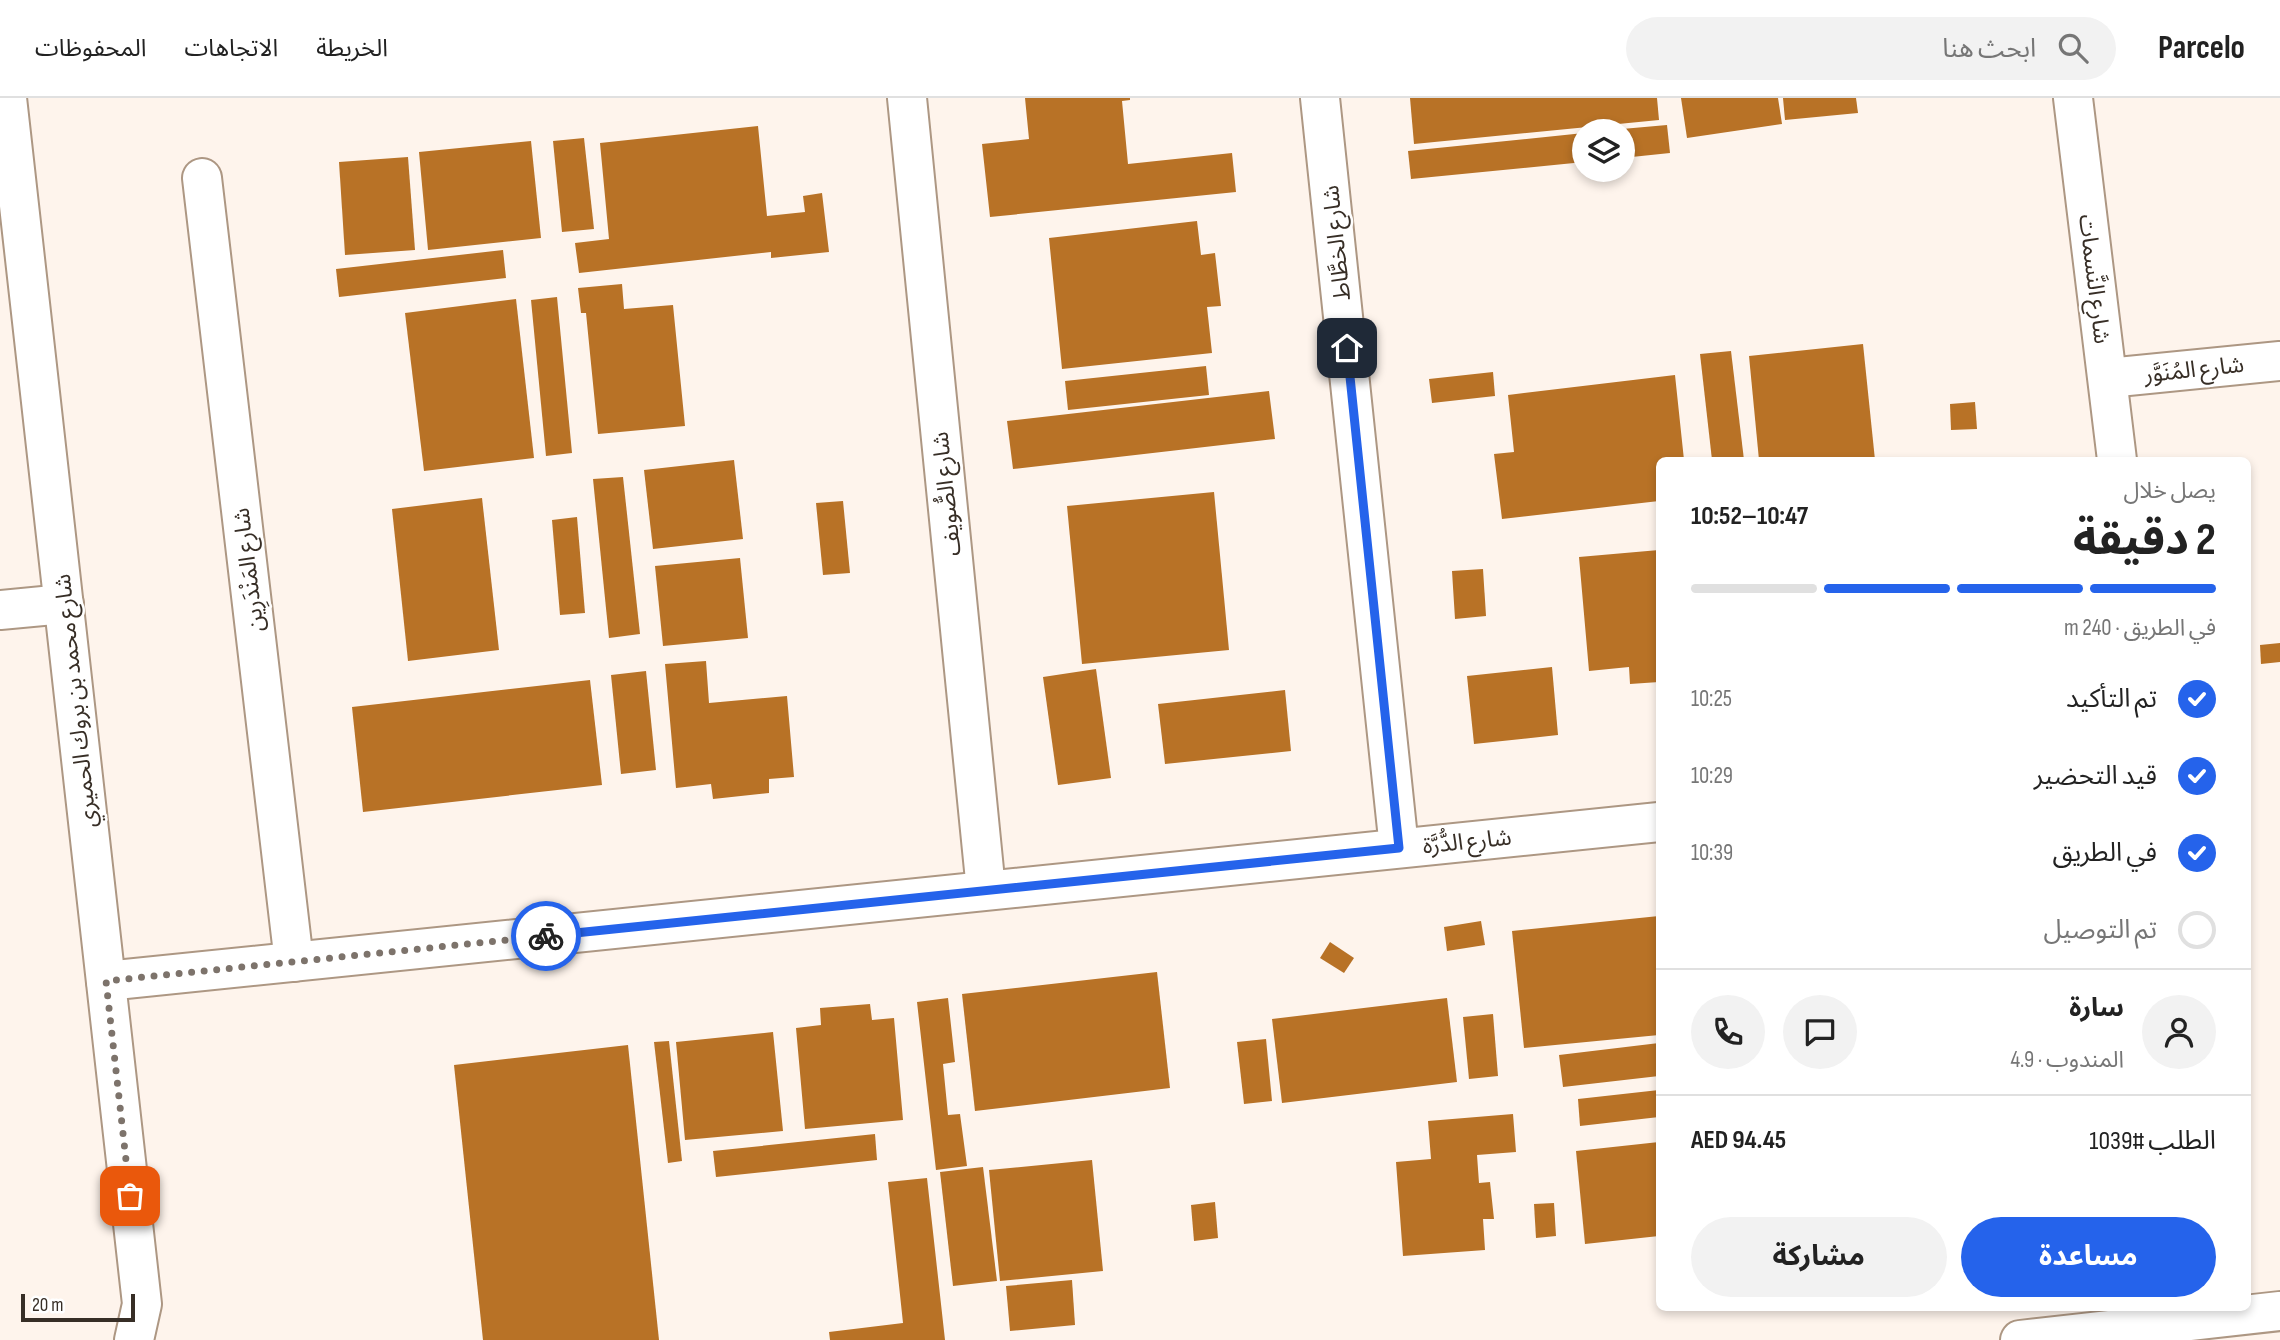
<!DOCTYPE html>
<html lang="ar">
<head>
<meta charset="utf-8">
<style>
  body { margin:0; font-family:"Sofia Sans Condensed","Noto Sans Arabic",sans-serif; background:#f2f2f2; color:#222; direction:rtl; height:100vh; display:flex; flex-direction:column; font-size:26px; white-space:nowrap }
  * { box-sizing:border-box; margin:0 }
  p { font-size:23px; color:#767676 }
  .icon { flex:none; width:38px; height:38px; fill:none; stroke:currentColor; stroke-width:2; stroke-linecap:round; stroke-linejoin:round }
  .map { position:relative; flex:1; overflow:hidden; direction:ltr }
  .side { position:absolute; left:1656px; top:359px; width:595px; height:854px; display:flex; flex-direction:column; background:#fff; border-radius:10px; box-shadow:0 4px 10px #0003; direction:rtl }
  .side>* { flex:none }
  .fabs { position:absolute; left:1572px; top:21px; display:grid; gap:14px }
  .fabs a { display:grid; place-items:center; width:63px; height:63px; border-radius:50%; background:#fff; box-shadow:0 4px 10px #0003; font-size:35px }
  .scale { position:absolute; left:21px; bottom:18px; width:114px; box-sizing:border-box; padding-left:7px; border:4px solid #372e26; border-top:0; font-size:19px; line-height:24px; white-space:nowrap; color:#372e26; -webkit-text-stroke:5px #fff; paint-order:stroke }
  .pin { position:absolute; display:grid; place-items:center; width:60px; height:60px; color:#fff; margin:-30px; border-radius:14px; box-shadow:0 4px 10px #0006 }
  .courier { position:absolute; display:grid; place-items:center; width:70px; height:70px; margin:-35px; border:5px solid #2563eb; border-radius:50%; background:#fff; color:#222; box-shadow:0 2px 9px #0007 }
  .head em { font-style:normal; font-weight:700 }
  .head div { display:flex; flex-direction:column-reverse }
  .head { display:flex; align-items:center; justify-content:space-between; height:119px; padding:0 35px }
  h1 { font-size:46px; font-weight:700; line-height:52px }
  .bar { display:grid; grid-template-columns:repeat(4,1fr); gap:10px 7px; align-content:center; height:84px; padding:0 35px }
  .bar i { height:9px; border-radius:5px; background:#e0e0e0 }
  .bar .selected { background:#2563eb }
  .bar p { grid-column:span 4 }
  .line { display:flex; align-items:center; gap:18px; padding:0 35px; border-top:2px solid #e0e0e0 }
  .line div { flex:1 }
  .round { display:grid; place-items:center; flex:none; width:74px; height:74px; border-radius:37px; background:#f2f2f2 }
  ol { padding:0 35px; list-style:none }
  li { display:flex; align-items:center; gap:21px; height:77px }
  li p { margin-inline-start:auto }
  li .icon { padding:7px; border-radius:50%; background:#2563eb; color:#fff; stroke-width:4 }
  li:last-child { color:#767676 }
  li i { width:38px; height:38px; border:4px solid #e0e0e0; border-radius:50% }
  .primary-button { display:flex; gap:14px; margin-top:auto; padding:14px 35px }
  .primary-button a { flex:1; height:80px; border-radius:42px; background:#2563eb; color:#fff; font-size:28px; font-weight:700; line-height:80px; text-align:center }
  .primary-button a+a { background:#f2f2f2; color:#222 }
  header { display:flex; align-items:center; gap:42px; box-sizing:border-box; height:98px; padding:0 35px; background:#fff; border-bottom:2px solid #e0e0e0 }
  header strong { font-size:33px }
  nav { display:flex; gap:38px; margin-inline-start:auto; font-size:24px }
  .search { width:490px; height:63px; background:#f2f2f2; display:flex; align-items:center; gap:18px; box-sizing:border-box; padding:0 24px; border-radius:38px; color:#767676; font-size:26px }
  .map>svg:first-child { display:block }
  .building { fill:#b87226 }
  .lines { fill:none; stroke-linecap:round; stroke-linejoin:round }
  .minor-casing { stroke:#ad9783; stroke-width:42 }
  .minor { stroke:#fff; stroke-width:38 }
  .done { stroke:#7d736b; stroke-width:7; stroke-dasharray:0 12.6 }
  .route { stroke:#2563eb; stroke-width:9 }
  .labels { text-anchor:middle; stroke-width:5; stroke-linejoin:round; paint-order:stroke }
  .street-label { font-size:23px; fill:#372e26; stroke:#fff }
</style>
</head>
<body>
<header>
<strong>Parcelo</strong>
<div class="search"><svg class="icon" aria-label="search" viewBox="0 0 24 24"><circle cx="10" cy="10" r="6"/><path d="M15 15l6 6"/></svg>ابحث هنا</div>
<nav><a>الخريطة</a><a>الاتجاهات</a><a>المحفوظات</a></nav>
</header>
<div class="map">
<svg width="2280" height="1242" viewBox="0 0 2280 1242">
  <rect width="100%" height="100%" fill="#fef4ec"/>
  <!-- building -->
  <g class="building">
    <polygon points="1025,0 1130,0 1130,2 1122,3 1128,66 1232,55 1236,94 990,119 982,46 1029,41"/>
    <polygon points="1410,0 1657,0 1659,22 1414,46"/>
    <polygon points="1681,0 1778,0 1782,26 1687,40"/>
    <polygon points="1783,0 1856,0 1858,15 1785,22"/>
    <polygon points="1667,27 1670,55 1622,60 1622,31"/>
    <polygon points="758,28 767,118 805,114 803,98 822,95 829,154 771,160 771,154 579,175 575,145 609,141 600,45"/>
    <polygon points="1584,35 1584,64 1411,81 1408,53"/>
    <polygon points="584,40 594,131 562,134 553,43"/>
    <polygon points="531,43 541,140 428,152 419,54"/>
    <polygon points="408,59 415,152 345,157 339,64"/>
    <polygon points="1197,123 1201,157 1215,155 1221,208 1207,209 1212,255 1062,271 1049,140"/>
    <polygon points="503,152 506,180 339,199 336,171"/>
    <polygon points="622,186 624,211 673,207 685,328 598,336 586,215 581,215 578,190"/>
    <polygon points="557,199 572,355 546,358 531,202"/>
    <polygon points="516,201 534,360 424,373 405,215"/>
    <polygon points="1863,246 1875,362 1759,362 1749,258"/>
    <polygon points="1731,253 1744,362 1712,362 1700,256"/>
    <polygon points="1206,268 1209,297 1068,312 1065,283"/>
    <polygon points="1493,274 1495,298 1432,305 1429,281"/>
    <polygon points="1675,277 1684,362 1659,362 1659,403 1502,421 1494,356 1514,354 1508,297"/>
    <polygon points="1269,293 1275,341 1013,371 1007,323"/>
    <polygon points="1975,304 1977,331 1951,332 1950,306"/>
    <polygon points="734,362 743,441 653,451 644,372"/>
    <polygon points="623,379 640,536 609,540 593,381"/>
    <polygon points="1214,394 1229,552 1082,566 1067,408"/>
    <polygon points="482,400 499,552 408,563 392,411"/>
    <polygon points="843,403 850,475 823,477 816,405"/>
    <polygon points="577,419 585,515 560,517 552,422"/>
    <polygon points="1659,452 1659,584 1630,586 1629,569 1589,573 1579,459"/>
    <polygon points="740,460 748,540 663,548 655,468"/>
    <polygon points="1483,471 1486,518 1455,521 1452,473"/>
    <polygon points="2280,545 2280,564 2261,566 2260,547"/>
    <polygon points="706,563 709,605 787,598 794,679 769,681 769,695 713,701 711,686 676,690 665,566"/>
    <polygon points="1552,569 1558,637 1474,646 1467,578"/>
    <polygon points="1096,571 1111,680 1058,687 1043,579"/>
    <polygon points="646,573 656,672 621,676 611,577"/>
    <polygon points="590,582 602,687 363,714 352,609"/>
    <polygon points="1285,592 1291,653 1165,666 1158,606"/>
    <polygon points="1659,818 1659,937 1524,950 1512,833"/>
    <polygon points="1481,823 1485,847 1447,853 1444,829"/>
    <polygon points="1330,844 1354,860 1344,875 1320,860"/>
    <polygon points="1157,874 1170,990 975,1013 962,896"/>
    <polygon points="948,900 955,964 943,966 948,1017 960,1016 967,1068 936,1072 917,904"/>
    <polygon points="1447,900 1457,984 1282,1005 1272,921"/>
    <polygon points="870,906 872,922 894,920 903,1022 805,1031 796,930 821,927 820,910"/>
    <polygon points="1493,916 1498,978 1469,981 1463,919"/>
    <polygon points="773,934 783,1033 685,1042 676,944"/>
    <polygon points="1266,941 1272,1003 1244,1006 1237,944"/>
    <polygon points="669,943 682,1063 668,1065 654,944"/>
    <polygon points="1659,945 1659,978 1563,989 1559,957"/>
    <polygon points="628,947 659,1242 483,1242 454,967"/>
    <polygon points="1659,992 1659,1019 1580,1028 1578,1001"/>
    <polygon points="1513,1016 1516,1054 1477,1057 1479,1085 1490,1084 1494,1121 1483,1121 1485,1152 1403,1158 1396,1064 1431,1061 1428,1023"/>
    <polygon points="875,1036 877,1062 716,1079 713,1053"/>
    <polygon points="1659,1044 1659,1138 1585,1146 1576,1053"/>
    <polygon points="1092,1062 1103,1173 1000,1183 989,1072"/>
    <polygon points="983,1069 997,1183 953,1188 940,1074"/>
    <polygon points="927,1080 945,1242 830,1242 829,1234 903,1225 888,1084"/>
    <polygon points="1215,1104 1218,1140 1194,1143 1191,1107"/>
    <polygon points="1554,1105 1556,1138 1536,1140 1534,1106"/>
    <polygon points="1072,1182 1075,1227 1010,1233 1006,1188"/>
  </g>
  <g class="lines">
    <!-- minor casing -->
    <g class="minor-casing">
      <g id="minor">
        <polyline points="7,0 142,1206 134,1242"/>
        <polyline points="907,0 986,792"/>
        <polyline points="1320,0 1399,750"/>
        <polyline points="2073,0 2117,362"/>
        <polyline points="202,80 294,864"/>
        <polyline points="2108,280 2280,263"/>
        <polyline points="0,512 64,506"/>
        <polyline points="106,883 1659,724"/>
        <polyline points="2020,1242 2280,1213"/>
      </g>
    </g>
    <!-- minor -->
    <use href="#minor" class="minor"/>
  </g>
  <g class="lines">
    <!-- done -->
    <polyline class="done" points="130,1098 106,883 546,838"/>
    <!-- route -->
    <polyline class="route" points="546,838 1399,750 1347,250"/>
  </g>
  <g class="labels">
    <!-- street labels -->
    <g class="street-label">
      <text transform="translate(1336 145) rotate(-96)" y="8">شارع الخطَّاط</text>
      <text transform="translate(2095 181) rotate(83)" y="8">شارع النَّسمات</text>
      <text transform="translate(2194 271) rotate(-6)" y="8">شارع المُنَوَّر</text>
      <text transform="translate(946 396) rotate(-96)" y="8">شارع الصُّويف</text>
      <text transform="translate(248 472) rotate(-97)" y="8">شارع المَنْدَرِين</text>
      <text transform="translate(75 603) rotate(-96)" y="8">شارع محمد بن بروك الحميري</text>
      <text transform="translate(1467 743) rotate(-6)" y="8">شارع الدُّرَّة</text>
    </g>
  </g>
</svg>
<div class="fabs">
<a><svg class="icon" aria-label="layers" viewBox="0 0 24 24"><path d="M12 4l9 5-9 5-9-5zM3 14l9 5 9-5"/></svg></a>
</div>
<div class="scale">20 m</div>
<div class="pin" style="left:130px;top:1098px;background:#ea580c"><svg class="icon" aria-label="bag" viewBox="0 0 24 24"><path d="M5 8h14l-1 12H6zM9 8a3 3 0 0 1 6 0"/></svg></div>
<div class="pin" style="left:1347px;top:250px;background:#1f2937"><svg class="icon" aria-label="home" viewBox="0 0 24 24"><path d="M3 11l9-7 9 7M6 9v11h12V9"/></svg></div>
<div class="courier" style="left:546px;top:838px"><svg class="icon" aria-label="bike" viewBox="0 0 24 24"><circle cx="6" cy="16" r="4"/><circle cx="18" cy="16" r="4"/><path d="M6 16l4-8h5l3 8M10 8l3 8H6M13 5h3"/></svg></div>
<section class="side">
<div class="head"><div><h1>2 دقيقة</h1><p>يصل خلال</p></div><em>10:47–10:52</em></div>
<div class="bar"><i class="selected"></i><i class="selected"></i><i class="selected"></i><i></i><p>في الطريق · 240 m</p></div>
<ol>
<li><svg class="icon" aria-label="check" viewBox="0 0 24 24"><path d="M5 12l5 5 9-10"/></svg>تم التأكيد<p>10:25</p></li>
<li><svg class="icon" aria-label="check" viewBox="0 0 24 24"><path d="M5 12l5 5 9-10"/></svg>قيد التحضير<p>10:29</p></li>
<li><svg class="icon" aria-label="check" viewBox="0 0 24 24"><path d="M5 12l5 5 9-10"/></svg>في الطريق<p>10:39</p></li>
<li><i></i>تم التوصيل</li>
</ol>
<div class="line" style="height:126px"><a class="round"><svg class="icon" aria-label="person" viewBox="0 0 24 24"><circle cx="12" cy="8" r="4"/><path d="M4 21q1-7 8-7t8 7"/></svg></a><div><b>سارة</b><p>المندوب · 4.9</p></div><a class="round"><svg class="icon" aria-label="chat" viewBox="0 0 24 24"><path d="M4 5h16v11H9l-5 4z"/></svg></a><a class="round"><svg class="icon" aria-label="phone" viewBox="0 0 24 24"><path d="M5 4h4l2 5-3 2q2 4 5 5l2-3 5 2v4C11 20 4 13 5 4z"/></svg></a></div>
<div class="line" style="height:91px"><div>الطلب #1039</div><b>AED 94.45</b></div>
<div class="primary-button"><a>مساعدة</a><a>مشاركة</a></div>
</section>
</div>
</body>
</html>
